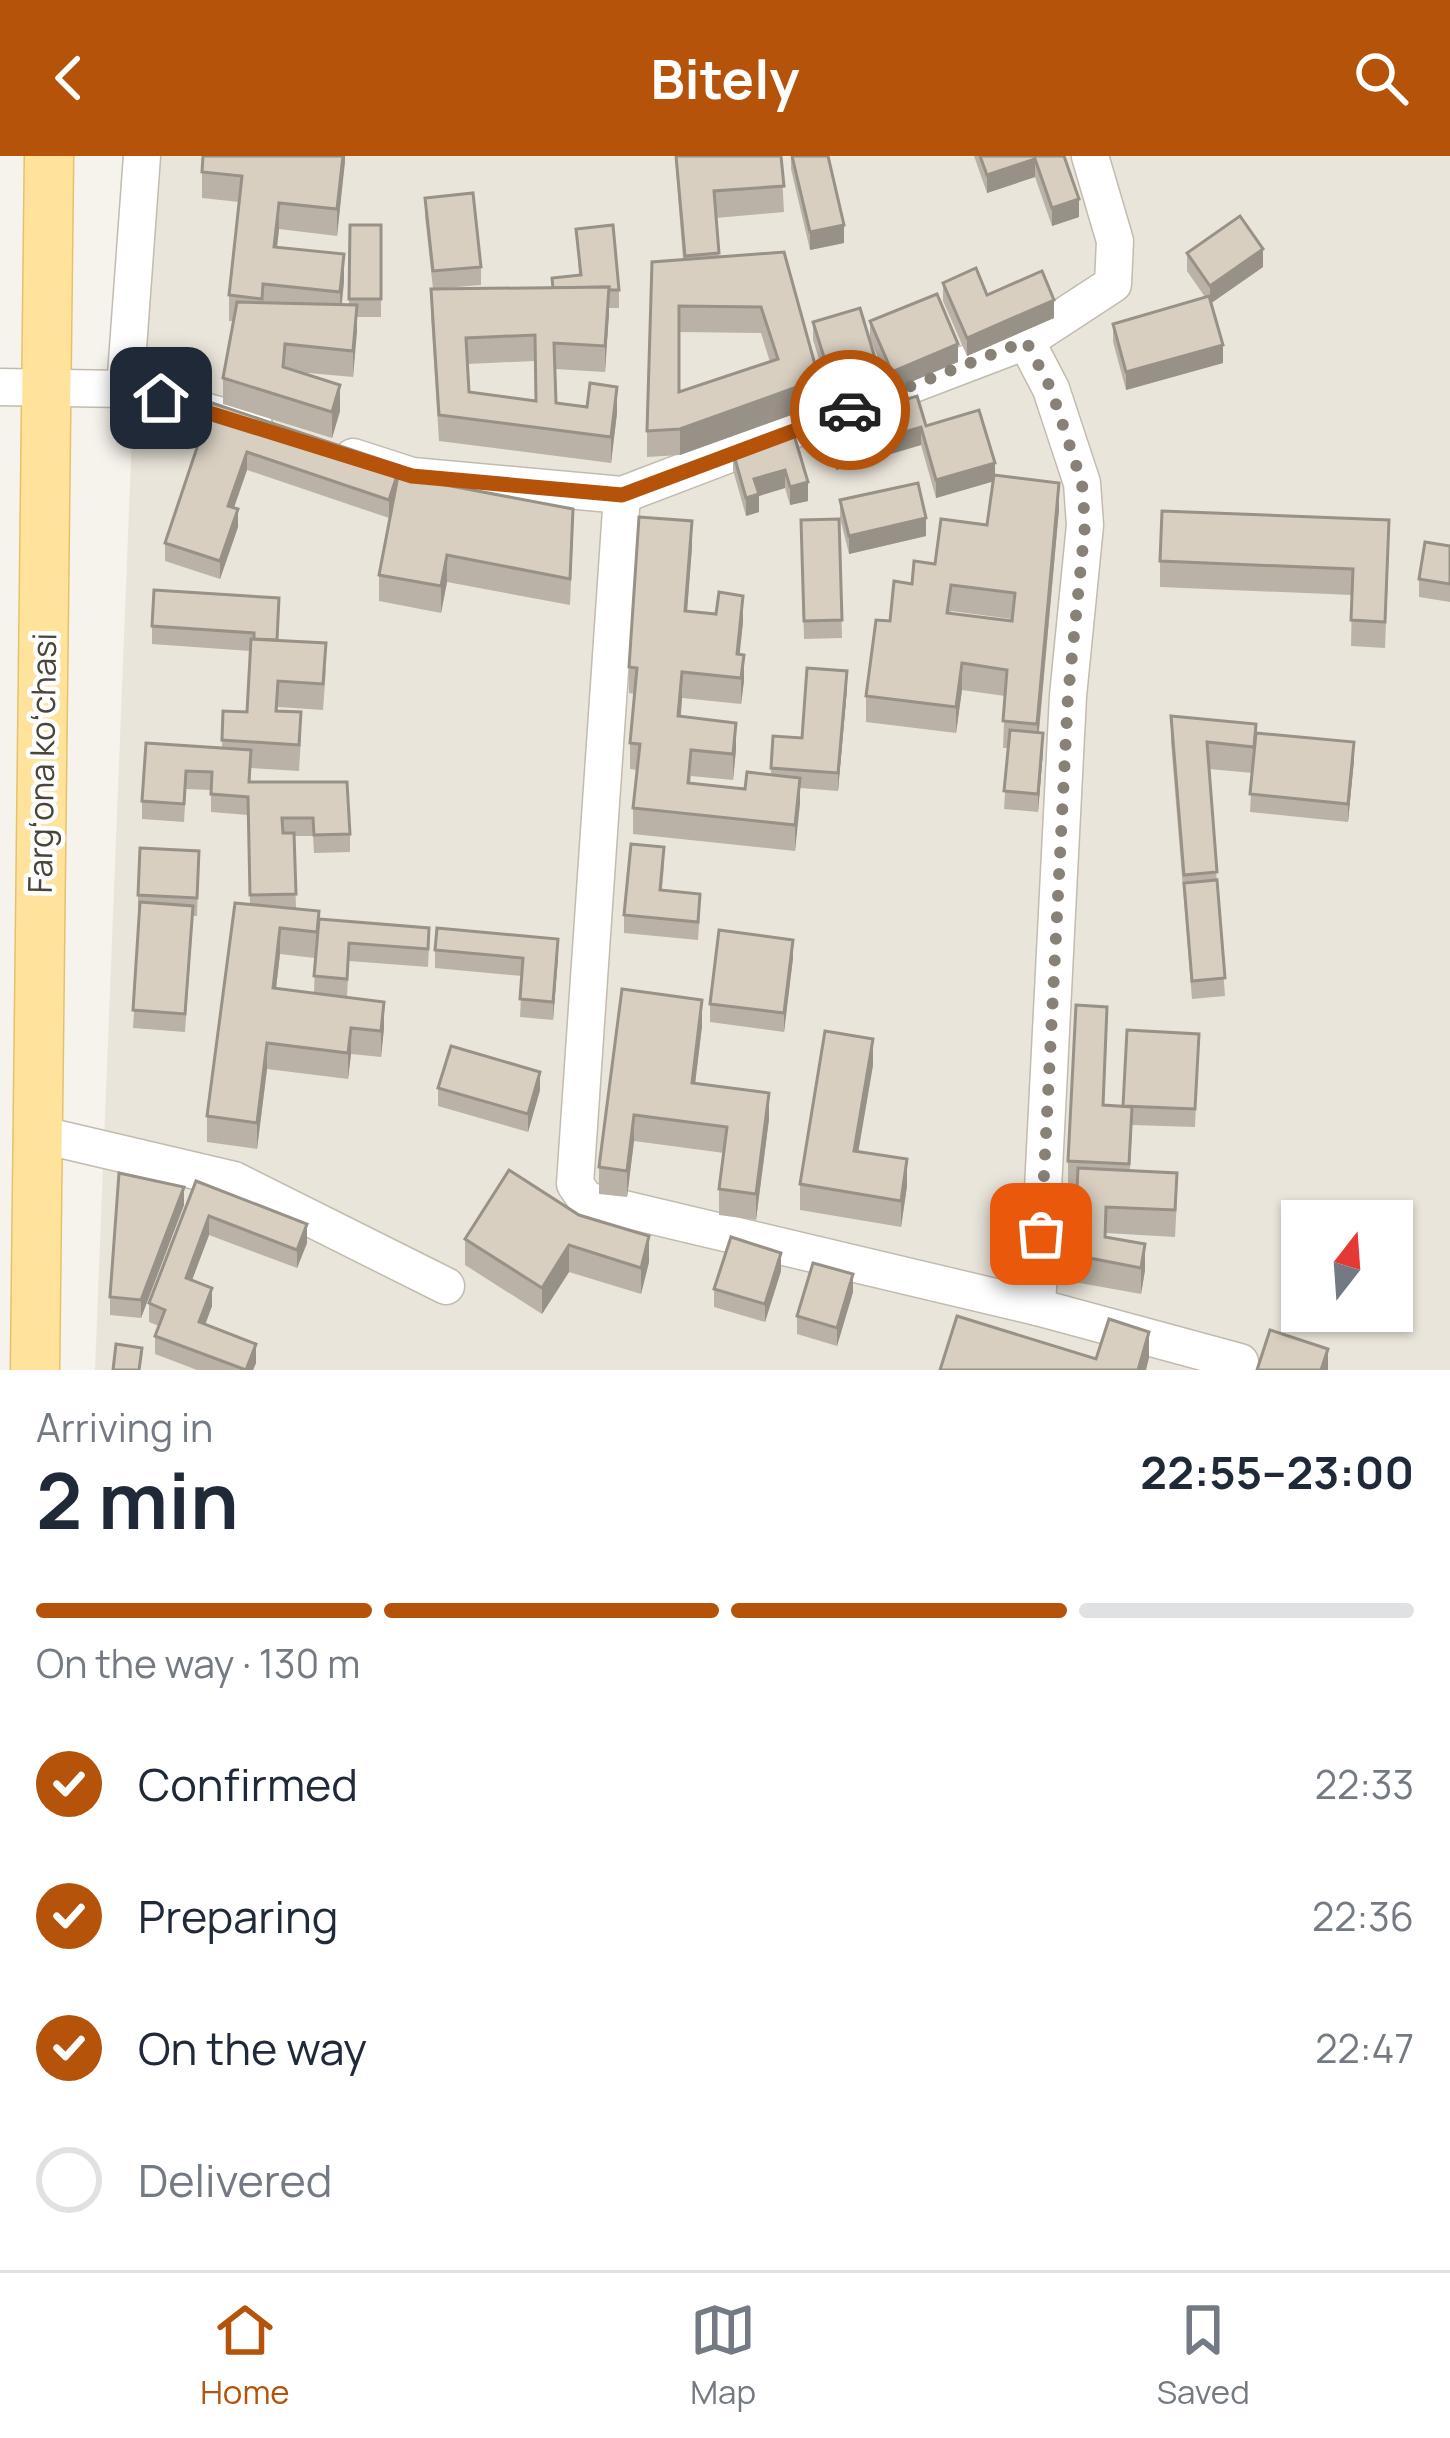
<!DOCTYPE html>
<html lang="en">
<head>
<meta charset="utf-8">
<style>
  body { margin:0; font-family:Manrope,sans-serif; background:#f6f6f7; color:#1f2937; height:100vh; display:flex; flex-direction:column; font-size:45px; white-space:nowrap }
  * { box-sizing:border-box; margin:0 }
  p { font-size:39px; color:#747a83 }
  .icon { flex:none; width:66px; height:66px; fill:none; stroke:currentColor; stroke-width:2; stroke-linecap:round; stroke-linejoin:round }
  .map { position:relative; height:1214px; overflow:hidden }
  .drawer { display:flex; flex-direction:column; background:#fff; flex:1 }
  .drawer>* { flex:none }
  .needle { width:78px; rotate:17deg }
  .controls { position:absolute; left:1281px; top:1044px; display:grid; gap:24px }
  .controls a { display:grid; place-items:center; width:132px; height:132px; border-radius:0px; background:#fff; box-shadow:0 3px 9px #0004; font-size:60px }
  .pin { position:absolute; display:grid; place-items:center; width:102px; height:102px; color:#fff; margin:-51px; border-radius:24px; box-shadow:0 6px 18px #0006 }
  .courier { position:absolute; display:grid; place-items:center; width:120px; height:120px; margin:-60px; border:9px solid #b45309; border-radius:50%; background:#fff; color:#222; box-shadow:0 3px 15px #0007 }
  .overview em { font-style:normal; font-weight:700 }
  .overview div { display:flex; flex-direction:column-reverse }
  .overview { display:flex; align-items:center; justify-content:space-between; height:204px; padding:0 36px }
  h1 { font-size:78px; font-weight:700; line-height:90px }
  .bar { display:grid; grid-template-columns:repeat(4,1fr); gap:18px 12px; align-content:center; height:144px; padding:0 36px }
  .bar i { height:15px; border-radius:9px; background:#e0e1e3 }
  .bar .current { background:#b45309 }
  .bar p { grid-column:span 4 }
  ol { padding:0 36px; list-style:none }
  li { display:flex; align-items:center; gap:36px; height:132px }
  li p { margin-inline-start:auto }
  li .icon { padding:12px; border-radius:50%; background:#b45309; color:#fff; stroke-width:4 }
  li:last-child { color:#747a83 }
  li i { width:66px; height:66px; border:6px solid #e0e1e3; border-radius:50% }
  header { display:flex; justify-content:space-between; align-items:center; height:156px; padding:0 36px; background:#b45309; color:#fff; font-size:54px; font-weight:700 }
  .menu { display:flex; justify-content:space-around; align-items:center; height:168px; border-top:3px solid #e0e1e3; background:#fff; font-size:33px; color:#747a83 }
  .menu a { display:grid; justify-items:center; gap:6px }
  .menu .current { color:#b45309 }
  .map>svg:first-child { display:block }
  .residential { fill:#eae5da; fill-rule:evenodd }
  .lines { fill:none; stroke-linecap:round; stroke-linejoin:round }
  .minor-casing { stroke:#c2bbae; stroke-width:39 }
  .major-casing { stroke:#e6c16a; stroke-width:51 }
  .minor { stroke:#fff; stroke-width:36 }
  .major { stroke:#ffe39c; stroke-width:48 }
  .wall { fill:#bab2a6; fill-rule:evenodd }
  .shaded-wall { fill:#979187 }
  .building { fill:#d8cfc1; stroke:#979187; stroke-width:3; fill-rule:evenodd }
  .done { stroke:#878178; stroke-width:12; stroke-dasharray:0 21.6 }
  .route { stroke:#b45309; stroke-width:15 }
  .labels { text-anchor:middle; stroke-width:9; stroke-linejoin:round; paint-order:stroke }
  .street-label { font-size:33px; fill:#4b4439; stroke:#fff }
</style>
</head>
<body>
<header><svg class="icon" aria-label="back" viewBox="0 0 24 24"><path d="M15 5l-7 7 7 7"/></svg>Bitely<svg class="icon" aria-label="search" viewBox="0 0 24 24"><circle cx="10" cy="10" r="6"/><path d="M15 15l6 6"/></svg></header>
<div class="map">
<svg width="1450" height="1214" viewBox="0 0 1450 1214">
  <rect width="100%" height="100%" fill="#f6f3ec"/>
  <!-- residential -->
  <path class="residential" d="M143,0H1450V1214H95ZM1302,1065H1392V1155H1302Z"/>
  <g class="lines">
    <!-- minor casing -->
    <g class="minor-casing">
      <g id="minor">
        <polyline points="1026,185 1113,128 1115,85 1090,0"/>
        <polyline points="0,231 125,233 254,269"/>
        <polyline points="125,233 142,0"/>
        <polyline points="353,301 412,320 622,339 1026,185 1051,233 1082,327 1085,369 1068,540 1037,1151 586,1044 575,1028 622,339"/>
        <polyline points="38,978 234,1024 446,1130"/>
        <polyline points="1037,1151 1240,1206"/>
      </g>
    </g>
    <!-- major casing -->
    <g class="major-casing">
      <polyline id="major" points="35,1214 49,0"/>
    </g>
    <!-- minor -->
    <use href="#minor" class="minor"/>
    <!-- major -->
    <use href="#major" class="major"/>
  </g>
  <!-- wall -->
  <g class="wall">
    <polygon points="345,0 337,80 279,73 277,91 344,125 342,149 349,149 350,69 381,69 381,161 357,161 353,221 297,216 340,255 332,282 223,248 223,222 233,165 229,165 229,139 239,46 202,42 202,16"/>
    <path d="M675,0H781L784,56L716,62L719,101L784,96L819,249L680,299L647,301V275L683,104ZM679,176L761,177L770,206L679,236Z"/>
    <polygon points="791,0 828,0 844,87 810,94 791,13"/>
    <polygon points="974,0 1064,0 1079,61 1052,70 1035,21 987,37"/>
    <path d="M425,42L481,111V129L433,133L552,132L579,119L576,73L619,134V152H609L605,216L555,213L556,247L617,257L611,307L439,285L431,160L433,133L425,60ZM535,205L536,245L469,236L467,208Z"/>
    <polygon points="1187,97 1263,111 1211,147 1223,207 1126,234 1113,186 1113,168 1205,141 1187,115"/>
    <polygon points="943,127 987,139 1054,162 967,200 943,145"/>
    <polygon points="870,165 958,206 892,234 870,183"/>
    <polygon points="813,166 880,237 834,251 813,184"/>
    <polygon points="212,247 400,321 573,379 570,449 447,426 441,457 379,445 379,419 392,353 389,362 247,314 234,352 238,371 220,423 165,405 165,387"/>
    <path d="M828,267L926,270L995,319L1059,353L1039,576L1043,595L1038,656L1004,653L1008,592H1003L1005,540L962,534L956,577L866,566V540L890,465L912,428L987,369L993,325L936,342L921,289L836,314L828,285ZM951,455L1012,463V465L950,457Z"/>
    <polygon points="794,279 808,345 790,349 785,332 759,340 759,356 746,360 733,314 733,296"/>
    <polygon points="840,344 926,380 849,398 840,362"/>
    <polygon points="839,363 842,482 804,483 801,364"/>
    <polygon points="1389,390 1385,492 1351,490 1352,439 1160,431 1160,405"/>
    <polygon points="1450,390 1450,446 1419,441 1419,423"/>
    <polygon points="692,391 687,455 743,466 739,498 744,525 741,548 682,542 681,561 736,593 733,624 691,620 690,628 745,633 771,619 771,612 802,582 847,533 838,635 800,632 795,695 633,678 633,652 637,614 630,613 630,587 635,538 629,537 629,511"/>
    <path d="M279,460L278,484L326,513L323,554L278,551V555L301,582L299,615L251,612L250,626L350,678V696L314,697L313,680H294L296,753L319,763L429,790L428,811L349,805L347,841L384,872L381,901L351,898L348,923L267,913L257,993L207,986V960L250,748L248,659L211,656V634L186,633L184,666L142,663V645L222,592L223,555L247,556L250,495L152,488V470ZM280,798L315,802L314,837L276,832Z"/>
    <polygon points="1171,560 1256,577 1354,604 1348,666 1250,656 1252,617 1209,613 1225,840 1192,843 1171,586"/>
    <polygon points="199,695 197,760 193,760 185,876 133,872 140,758 138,758 138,739"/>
    <polygon points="664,709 662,734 700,756 698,784 624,777 624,759"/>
    <polygon points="435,794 558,801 553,864 520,861 522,820 435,812"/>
    <polygon points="793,802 784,876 710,866 710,848"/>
    <polygon points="622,833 702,870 695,928 769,963 756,1064 719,1059 719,1033 724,997 634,985 627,1041 599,1038 599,1011"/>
    <polygon points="1107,877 1104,949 1123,951 1199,878 1195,971 1132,969 1130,1014 1177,1043 1175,1081 1106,1077 1106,1081 1145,1114 1141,1138 1074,1126 1077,1032 1068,1032 1068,1005"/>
    <polygon points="873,909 858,995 907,1030 901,1071 800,1054 800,1028"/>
    <polygon points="438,932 540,934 528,976 438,950"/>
    <polygon points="509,1014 649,1106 641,1138 569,1116 542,1158 465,1109 465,1083"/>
    <polygon points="196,1025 307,1087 297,1112 209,1079 192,1124 212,1150 205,1169 256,1207 253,1214 197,1214 155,1198 155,1180 159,1170 149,1166 149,1147"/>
    <polygon points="184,1049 141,1162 110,1159 110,1141"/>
    <polygon points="781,1115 765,1166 714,1151 714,1133"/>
    <polygon points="853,1136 837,1190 797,1178 797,1160"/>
  </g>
  <!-- shaded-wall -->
  <g class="shaded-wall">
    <polygon points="343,0 345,0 345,6 337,80 337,53"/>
    <polygon points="1035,3 1035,21 987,37 987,19"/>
    <polygon points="1079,43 1079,61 1052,70 1052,52"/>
    <polygon points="279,47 279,73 274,117 274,91"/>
    <polygon points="844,69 844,87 810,94 810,76"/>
    <polygon points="1263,93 1263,111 1210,148 1210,130"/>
    <polygon points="344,98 344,125 340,162 340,136"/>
    <polygon points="609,131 609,158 605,216 605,190"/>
    <polygon points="1054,144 1054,162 967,200 967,182"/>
    <polygon points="357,149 357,176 353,221 353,195"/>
    <polygon points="958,188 958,206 892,234 892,216"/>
    <polygon points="1223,189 1223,207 1126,234 1126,216"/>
    <polygon points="880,219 880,237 834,251 834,233"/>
    <polygon points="819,223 819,249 680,299 680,273"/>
    <polygon points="340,229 340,255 332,282 332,256"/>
    <polygon points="617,231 617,257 611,307 611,281"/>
    <polygon points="921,271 921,289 836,314 836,296"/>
    <polygon points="247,296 247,314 228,368 228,350"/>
    <polygon points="995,307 995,325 936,342 936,324"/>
    <polygon points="400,310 400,328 389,362 389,344"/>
    <polygon points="785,314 785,332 759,340 759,356 746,360 746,342 754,323"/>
    <polygon points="808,326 808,345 790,349 790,331"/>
    <polygon points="1059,327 1059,353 1037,594 1037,568"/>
    <polygon points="238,353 238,371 220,423 220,405"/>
    <polygon points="926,362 926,380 849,398 849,380"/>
    <polygon points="692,365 692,391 685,481 685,455"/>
    <polygon points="447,399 447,426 441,457 441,430"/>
    <polygon points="743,440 743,466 737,524 737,498"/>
    <polygon points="744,499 744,525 741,548 741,522"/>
    <polygon points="962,507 962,534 956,577 956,551"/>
    <polygon points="847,515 847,533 838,635 838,617"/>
    <polygon points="682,516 682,542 678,587 678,560"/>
    <polygon points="736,567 736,593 733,624 733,598"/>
    <polygon points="1043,577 1043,595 1038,656 1038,638"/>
    <polygon points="1354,586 1354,604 1348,666 1348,648"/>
    <polygon points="800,622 800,648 795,695 795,669"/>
    <polygon points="280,772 280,798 273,858 273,832"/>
    <polygon points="558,783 558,801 553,864 553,846"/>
    <polygon points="793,784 793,802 784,876 784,857"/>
    <polygon points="702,844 702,870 692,953 692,927"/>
    <polygon points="384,846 384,872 381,901 381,875"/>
    <polygon points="351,872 351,898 348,923 348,897"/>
    <polygon points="873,883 873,909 854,1021 854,995"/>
    <polygon points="267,887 267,913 257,993 257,967"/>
    <polygon points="540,916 540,934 528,976 528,958"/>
    <polygon points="769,937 769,963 756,1064 756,1038"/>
    <polygon points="634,959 634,985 627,1041 627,1015"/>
    <polygon points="907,1003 907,1030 901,1071 901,1045"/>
    <polygon points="184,1031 184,1049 141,1162 141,1144"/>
    <polygon points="209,1060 209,1079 186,1140 186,1122"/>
    <polygon points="307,1068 307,1087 297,1112 297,1094"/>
    <polygon points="649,1080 649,1106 641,1138 641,1112"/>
    <polygon points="1145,1088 1145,1114 1141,1138 1141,1112"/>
    <polygon points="569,1089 569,1116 542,1158 542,1132"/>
    <polygon points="781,1097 781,1115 765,1166 765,1148"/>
    <polygon points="853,1118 853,1136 837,1190 837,1172"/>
    <polygon points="212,1132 212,1150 199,1185 199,1166"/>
    <polygon points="1149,1176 1149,1202 1146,1214 1138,1214"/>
    <polygon points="256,1188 256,1207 253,1214 246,1214"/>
    <polygon points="1328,1193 1328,1214 1321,1214"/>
  </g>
  <!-- building -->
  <g class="building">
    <polygon points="203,0 343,0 337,53 279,47 274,91 344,98 340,136 263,128 262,143 229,139 242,20 202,16"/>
    <polygon points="676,0 781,0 784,30 714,35 719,97 685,100"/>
    <polygon points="792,0 828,0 844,69 810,76"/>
    <polygon points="980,0 1064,0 1079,43 1052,52 1035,3 987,19"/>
    <polygon points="473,37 481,111 433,115 425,42"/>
    <polygon points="1240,60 1263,93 1210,130 1187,97"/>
    <polygon points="350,69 381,69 381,143 349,143"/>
    <polygon points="613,69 619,134 609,134 609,131 553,132 552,122 581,119 576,73"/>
    <path d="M784,96L819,223L680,273L647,275L652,106ZM679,150L761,151L778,203L679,236Z"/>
    <polygon points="976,112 987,139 1042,115 1054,144 967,182 943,127"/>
    <path d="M609,131L605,190L554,187L556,247L587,251L590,227L617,231L611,281L439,259L431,133ZM535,179L536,245L469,236L466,182Z"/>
    <polygon points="937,138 958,188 892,216 870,165"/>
    <polygon points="1209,140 1223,189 1126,216 1113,168"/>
    <polygon points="237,146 357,149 353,195 285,188 283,211 340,229 332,256 223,222"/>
    <polygon points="860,152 880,219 834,233 813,166"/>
    <polygon points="917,240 926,270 979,254 995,307 936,324 921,271 836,296 828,267"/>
    <polygon points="212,247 400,310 389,344 247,296 228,350 238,353 220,405 165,387"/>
    <polygon points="794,279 808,326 790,331 785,314 754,323 759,338 746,342 733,296"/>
    <path d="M994,319L1059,327L1037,568L1003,565L1007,514L962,507L956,551L866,540L876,464L890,465L894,425L912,428L914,405L935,408L941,363L987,369ZM951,429L1015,437L1012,465L947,457Z"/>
    <polygon points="398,320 573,353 570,423 447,399 441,430 379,419"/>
    <polygon points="918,327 926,362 849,380 840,344"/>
    <polygon points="1162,355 1389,364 1385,466 1351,464 1353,413 1160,405"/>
    <polygon points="639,361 692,365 685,455 716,458 719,436 743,440 737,498 744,499 741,522 682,516 678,560 736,567 733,598 691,594 688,627 745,633 747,616 800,622 795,669 633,652 640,588 630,587 637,512 629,511"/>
    <polygon points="839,363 842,464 804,465 801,364"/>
    <polygon points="1425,386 1450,390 1450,428 1419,423"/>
    <polygon points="154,434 279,442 277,484 254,483 254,477 152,470"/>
    <polygon points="251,483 326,487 323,528 278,525 276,555 301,556 299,589 222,584 223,555 247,556"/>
    <polygon points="807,512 847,515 838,617 771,612 773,580 802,582"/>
    <polygon points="1171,560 1256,568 1254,591 1207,586 1217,716 1184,719"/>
    <polygon points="1010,574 1043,577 1038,638 1004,635"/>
    <polygon points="1256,577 1354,586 1348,648 1250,638"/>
    <polygon points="146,587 251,594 249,626 347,626 350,678 314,679 313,662 282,662 283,677 294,677 296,738 250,739 248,641 211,638 212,616 186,615 184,648 142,645"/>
    <polygon points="631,688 664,691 660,734 700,738 698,766 624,759"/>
    <polygon points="140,692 199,695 197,742 138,739"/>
    <polygon points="1217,724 1225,822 1192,825 1184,727"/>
    <polygon points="140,746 193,750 185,858 133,854"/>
    <polygon points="235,747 319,755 317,776 280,772 273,832 384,846 381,875 351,872 348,897 267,887 257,967 207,960"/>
    <polygon points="319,763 429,772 428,793 349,787 347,823 314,820"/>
    <polygon points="437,772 558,783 553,846 520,843 523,802 435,794"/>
    <polygon points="719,774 793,784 784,857 710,848"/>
    <polygon points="622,833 702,844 692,927 769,937 756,1038 719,1033 727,971 634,959 627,1015 599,1011"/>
    <polygon points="1076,849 1107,851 1103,949 1132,951 1129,1008 1068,1005"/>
    <polygon points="1127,874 1199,878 1195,953 1123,950"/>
    <polygon points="825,875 873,883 854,995 907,1003 901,1045 800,1028"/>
    <polygon points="451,890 540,916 528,958 438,932"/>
    <polygon points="1078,1012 1177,1017 1175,1054 1106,1051 1105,1081 1145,1088 1141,1112 1074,1099"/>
    <polygon points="509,1014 579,1059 649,1080 641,1112 569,1089 542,1132 465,1083"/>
    <polygon points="119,1017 184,1031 141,1144 110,1141"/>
    <polygon points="196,1025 307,1068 297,1094 209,1060 186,1122 212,1132 199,1166 256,1188 246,1214 155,1180 165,1154 149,1147"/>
    <polygon points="731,1081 781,1097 765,1148 714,1133"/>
    <polygon points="813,1107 853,1118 837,1172 797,1160"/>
    <polygon points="957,1160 1096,1203 1109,1163 1149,1176 1138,1214 940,1214"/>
    <polygon points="1270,1174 1328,1193 1321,1214 1257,1214"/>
    <polygon points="116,1188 142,1192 139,1214 113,1214"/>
  </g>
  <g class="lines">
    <!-- done -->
    <polyline class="done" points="850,254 1026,185 1051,233 1082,327 1085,369 1068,540 1041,1078"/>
    <!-- route -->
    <polyline class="route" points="161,242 412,320 622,339 850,254"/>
  </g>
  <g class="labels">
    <!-- street labels -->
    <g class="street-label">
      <text transform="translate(42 607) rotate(-89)" y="12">Fargʻona koʻchasi</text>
    </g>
  </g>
</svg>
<div class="controls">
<a><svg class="needle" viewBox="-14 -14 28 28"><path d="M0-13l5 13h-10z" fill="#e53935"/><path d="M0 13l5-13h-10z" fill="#747a83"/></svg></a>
</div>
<div class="pin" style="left:1041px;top:1078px;background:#ea580c"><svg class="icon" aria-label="bag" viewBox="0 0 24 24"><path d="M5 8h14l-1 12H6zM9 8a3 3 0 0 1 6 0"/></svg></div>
<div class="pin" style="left:161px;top:242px;background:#1f2937"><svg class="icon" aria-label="home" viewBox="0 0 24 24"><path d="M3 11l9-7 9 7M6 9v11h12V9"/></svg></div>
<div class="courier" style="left:850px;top:254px"><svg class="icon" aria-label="car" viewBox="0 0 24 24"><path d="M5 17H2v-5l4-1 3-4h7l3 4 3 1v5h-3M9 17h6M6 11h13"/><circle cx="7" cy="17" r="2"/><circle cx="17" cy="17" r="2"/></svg></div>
</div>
<section class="drawer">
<div class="overview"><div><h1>2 min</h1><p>Arriving in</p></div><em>22:55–23:00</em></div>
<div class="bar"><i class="current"></i><i class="current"></i><i class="current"></i><i></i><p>On the way · 130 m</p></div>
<ol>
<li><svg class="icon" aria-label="check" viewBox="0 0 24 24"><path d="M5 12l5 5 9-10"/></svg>Confirmed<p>22:33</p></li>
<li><svg class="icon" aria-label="check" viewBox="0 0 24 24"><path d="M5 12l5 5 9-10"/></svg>Preparing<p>22:36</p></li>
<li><svg class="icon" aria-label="check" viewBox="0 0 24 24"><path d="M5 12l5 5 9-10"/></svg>On the way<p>22:47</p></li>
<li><i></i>Delivered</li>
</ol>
</section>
<nav class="menu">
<a class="current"><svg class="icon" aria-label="home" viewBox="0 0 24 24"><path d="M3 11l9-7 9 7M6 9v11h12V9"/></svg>Home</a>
<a><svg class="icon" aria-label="map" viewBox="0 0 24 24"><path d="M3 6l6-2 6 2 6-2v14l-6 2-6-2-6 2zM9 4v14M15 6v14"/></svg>Map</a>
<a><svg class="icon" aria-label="saved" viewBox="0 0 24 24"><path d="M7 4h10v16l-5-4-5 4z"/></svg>Saved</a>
</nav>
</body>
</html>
